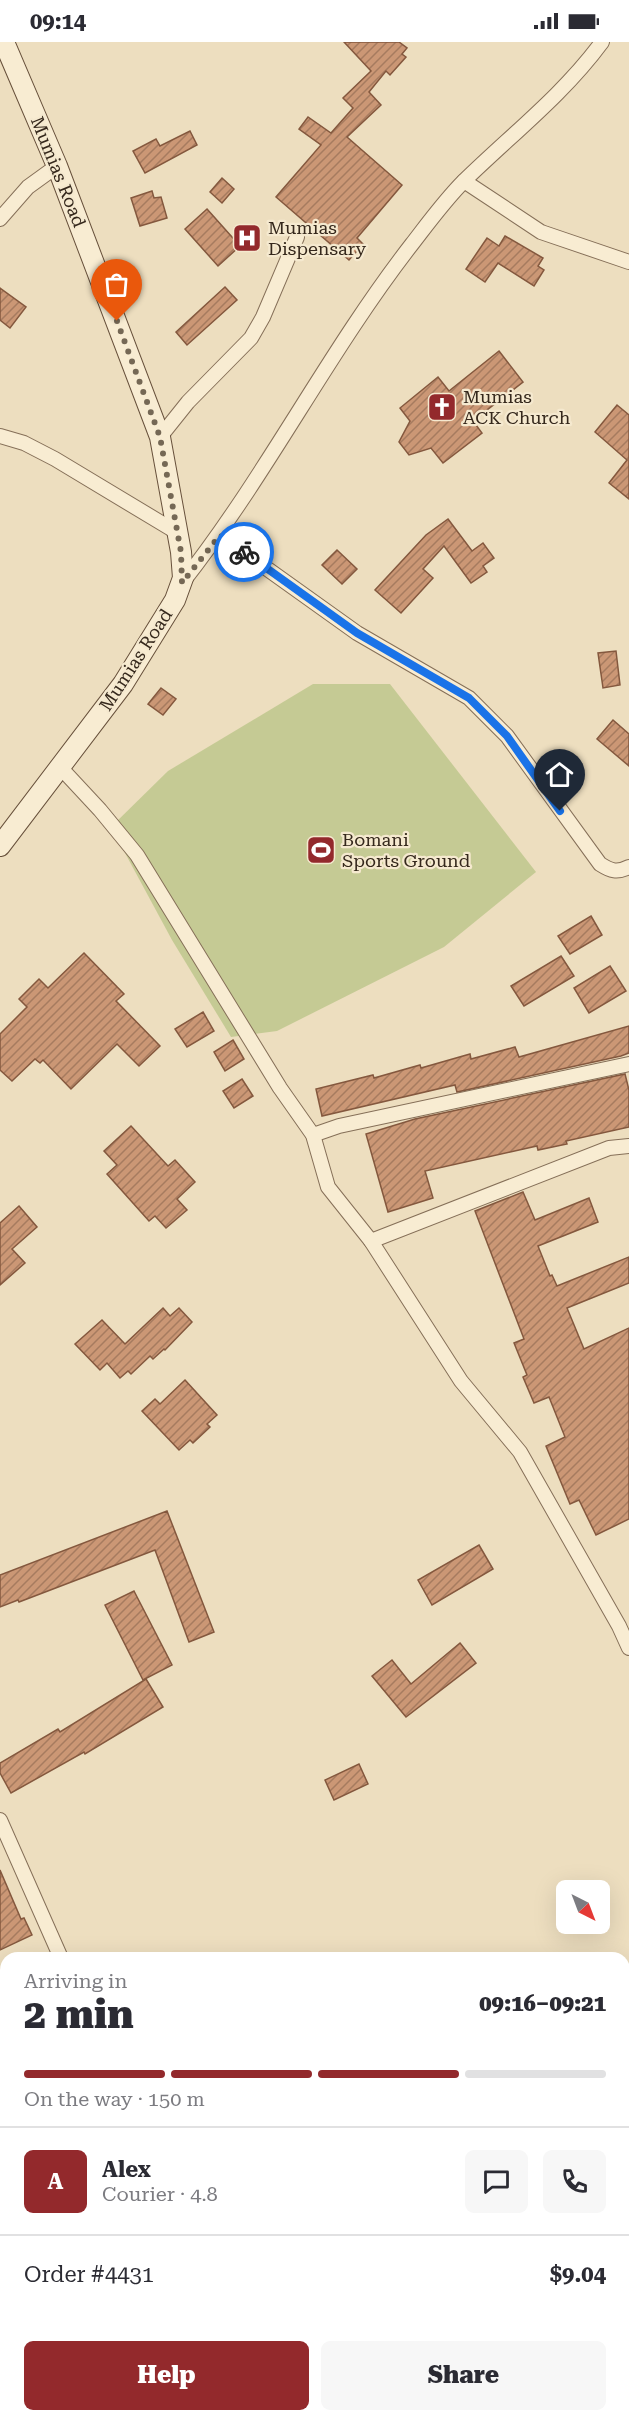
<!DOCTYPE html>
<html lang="en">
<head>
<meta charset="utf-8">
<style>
  body { margin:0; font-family:"Roboto Serif",serif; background:#f7f7f7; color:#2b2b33; height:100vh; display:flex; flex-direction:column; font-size:22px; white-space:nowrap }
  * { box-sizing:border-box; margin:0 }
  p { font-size:20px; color:#7c7c81 }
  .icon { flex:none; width:33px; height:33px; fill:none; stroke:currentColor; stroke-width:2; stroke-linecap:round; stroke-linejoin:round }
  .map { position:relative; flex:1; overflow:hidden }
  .drawer { position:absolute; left:0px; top:1910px; width:630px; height:470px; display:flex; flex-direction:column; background:#fff; border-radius:18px 18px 0 0; box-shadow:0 6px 24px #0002 }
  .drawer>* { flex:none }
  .needle { width:39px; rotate:138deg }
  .tools { position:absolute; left:556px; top:1838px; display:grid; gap:12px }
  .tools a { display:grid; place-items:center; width:54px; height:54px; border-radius:9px; background:#fff; box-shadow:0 6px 24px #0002; font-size:30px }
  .pin { position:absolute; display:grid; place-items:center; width:51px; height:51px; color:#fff; margin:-62px -26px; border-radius:50% 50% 50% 0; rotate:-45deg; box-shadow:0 0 6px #0007 }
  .pin .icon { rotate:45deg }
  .courier { position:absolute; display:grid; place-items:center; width:60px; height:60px; margin:-30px; border:4px solid #1a73e8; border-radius:50%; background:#fff; color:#222; box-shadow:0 2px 8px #0007 }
  .summary em { font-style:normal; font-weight:800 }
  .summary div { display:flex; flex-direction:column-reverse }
  .summary { display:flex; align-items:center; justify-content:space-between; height:102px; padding:0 24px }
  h1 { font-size:39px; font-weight:800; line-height:45px }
  .bar { display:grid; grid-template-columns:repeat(4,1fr); gap:9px 6px; align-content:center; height:72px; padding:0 24px }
  .bar i { height:8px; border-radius:4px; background:#e1e1e2 }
  .bar .current { background:#93292c }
  .bar p { grid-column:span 4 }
  .line { display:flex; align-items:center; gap:15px; padding:0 24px; border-top:2px solid #e1e1e2 }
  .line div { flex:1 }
  .round { display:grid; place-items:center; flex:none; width:63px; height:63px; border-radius:9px; background:#f7f7f7 }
  .primary-button { display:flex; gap:12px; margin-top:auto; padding:12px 24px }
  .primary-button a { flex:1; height:69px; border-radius:9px; background:#93292c; color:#fff; font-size:24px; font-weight:800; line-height:69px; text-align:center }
  .primary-button a+a { background:#f7f7f7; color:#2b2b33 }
  .status { display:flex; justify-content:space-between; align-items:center; height:42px; padding:0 30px; background:#fff; direction:ltr }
  .status svg { height:16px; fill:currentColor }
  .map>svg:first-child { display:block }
  .garden { fill:#c5ca94 }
  .building { fill:url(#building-hatch); stroke:#84583e; stroke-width:1.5 }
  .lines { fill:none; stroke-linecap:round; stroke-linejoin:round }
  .street-casing { stroke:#856f58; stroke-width:16 }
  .secondary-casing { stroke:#67503b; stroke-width:22 }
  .street { stroke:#f8ecd2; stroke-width:14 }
  .secondary { stroke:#f8ecd2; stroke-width:20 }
  .done { stroke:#756855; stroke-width:6; stroke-dasharray:0 10.8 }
  .route { stroke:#1a73e8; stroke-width:8 }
  .labels { text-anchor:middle; stroke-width:4.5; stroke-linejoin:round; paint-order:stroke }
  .street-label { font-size:18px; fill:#35281c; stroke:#f5e9cf }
  .poi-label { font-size:18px; fill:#35281c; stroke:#f5e9cf; text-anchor:start }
</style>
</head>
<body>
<div class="status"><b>09:14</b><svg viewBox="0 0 49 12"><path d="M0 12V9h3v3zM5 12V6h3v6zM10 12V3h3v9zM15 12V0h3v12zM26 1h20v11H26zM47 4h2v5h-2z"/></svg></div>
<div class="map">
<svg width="629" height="2378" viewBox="0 0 629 2378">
  <defs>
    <pattern id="building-hatch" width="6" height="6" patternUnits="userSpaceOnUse" patternTransform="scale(1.5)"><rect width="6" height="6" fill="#cb9775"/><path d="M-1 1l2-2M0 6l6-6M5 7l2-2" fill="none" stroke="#a67b5f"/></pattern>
  </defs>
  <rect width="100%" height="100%" fill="#eddebf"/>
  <!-- garden -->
  <polygon class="garden" points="313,642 390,642 536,830 444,905 277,989 231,995 172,898 111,785 168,729"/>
  <!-- building -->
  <g class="building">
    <polygon points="344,0 399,0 407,6 402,12 406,15 390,33 386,29 369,50 381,63 347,95 402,143 357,196 363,202 349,218 276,155 321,103 299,87 308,75 331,91 353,66 343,56 371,29"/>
    <polygon points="190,89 197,103 145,131 133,109 156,97 160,104"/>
    <polygon points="222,136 234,147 222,161 210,150"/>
    <polygon points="152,149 154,156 161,155 167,176 140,184 131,156"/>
    <polygon points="207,167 240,204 218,224 185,187"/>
    <polygon points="505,194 543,216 538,224 544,228 534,244 498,221 485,240 466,227 487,196 499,204"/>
    <polygon points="225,245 237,258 187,303 176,290"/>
    <polygon points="0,246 26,265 10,286 0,278"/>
    <polygon points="499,309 523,340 473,379 482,391 443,421 431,406 409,413 399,400 410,379 400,366 438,335 449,349"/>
    <polygon points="617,363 629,373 629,457 609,441 627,418 595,390"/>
    <polygon points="448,477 472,509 483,501 494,516 483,524 487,530 471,541 444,504 423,527 433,536 401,571 375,548 426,493"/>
    <polygon points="337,508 357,527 342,542 322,523"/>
    <polygon points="616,609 620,643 603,646 598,611"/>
    <polygon points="161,646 176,657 163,673 148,662"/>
    <polygon points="613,678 629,692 629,724 597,697"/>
    <polygon points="591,874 602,893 570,912 558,894"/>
    <polygon points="84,911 124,952 116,959 160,1004 139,1024 117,1002 71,1047 43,1018 40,1021 35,1017 12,1039 0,1028 0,992 27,965 19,957 39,937 48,946"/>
    <polygon points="561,914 574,934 524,964 511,944"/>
    <polygon points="610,924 626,949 589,971 574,946"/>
    <polygon points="203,970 214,989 187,1005 175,987"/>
    <polygon points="629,984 629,1011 621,1014 457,1050 455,1043 322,1074 316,1047 373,1033 374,1036 420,1023 421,1026 470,1012 471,1017 515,1005 519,1015"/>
    <polygon points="233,998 244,1017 225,1029 214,1010"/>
    <polygon points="625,1032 629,1048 629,1085 566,1099 567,1102 538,1108 537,1104 425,1129 433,1156 388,1170 366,1092 415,1077"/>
    <polygon points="242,1037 253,1054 234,1066 223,1049"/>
    <polygon points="131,1084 168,1124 175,1118 195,1140 177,1157 187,1168 166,1186 155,1174 149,1179 107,1132 117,1123 104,1109"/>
    <polygon points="523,1150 535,1178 589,1156 598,1180 538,1204 550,1234 552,1233 557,1244 629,1215 629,1241 567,1266 584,1307 629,1286 629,1477 596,1493 579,1458 570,1462 546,1404 565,1395 549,1355 534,1361 523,1335 527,1333 514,1301 524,1297 475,1169"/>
    <polygon points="19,1164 37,1185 12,1207 25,1221 0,1243 0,1181"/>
    <polygon points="163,1266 170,1274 179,1266 192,1280 165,1308 164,1307 153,1317 150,1314 131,1332 128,1329 120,1336 107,1321 100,1328 75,1302 102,1278 125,1302"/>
    <polygon points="185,1338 217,1373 207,1382 210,1385 193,1401 190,1398 179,1408 142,1369 155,1357 160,1362"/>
    <polygon points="167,1469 214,1590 189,1600 155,1508 19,1560 18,1558 0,1565 0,1533"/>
    <polygon points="479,1503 493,1527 432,1563 418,1538"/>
    <polygon points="134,1549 172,1623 143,1638 105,1563"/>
    <polygon points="460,1601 476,1621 406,1675 372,1634 392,1618 411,1642"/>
    <polygon points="146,1637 163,1665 85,1712 84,1710 11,1751 0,1731 0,1721 58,1687 60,1690"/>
    <polygon points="359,1722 368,1742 334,1758 325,1738"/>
    <polygon points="0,1828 21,1877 24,1876 32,1893 0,1908"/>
  </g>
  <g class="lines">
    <!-- street casing -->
    <g class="street-casing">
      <g id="street">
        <polyline points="464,139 541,190 629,220"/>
        <polyline points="0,177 28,145 57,124"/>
        <polyline points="0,394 24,401 55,417 178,491"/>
        <polyline points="160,395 188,360 251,296 263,275 297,195"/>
        <path d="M220,493L357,591L469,656L507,694L600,822C611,829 617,831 629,825"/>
        <path d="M182,541C267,433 328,310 412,202C429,180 445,158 464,139C511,93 563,53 602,0"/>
        <polyline points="60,725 100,768 137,813 280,1046 313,1093 328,1145 371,1199 461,1339 520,1410 619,1584 629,1606"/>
        <polyline points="313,1093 339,1084 629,1022"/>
        <polyline points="371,1199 609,1106 629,1104"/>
        <polyline points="0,1778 61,1916"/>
        <polyline points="0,2174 6,2187"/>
        <polyline points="0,2296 6,2293"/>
        <polyline points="624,2357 629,2358"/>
      </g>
    </g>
    <!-- secondary casing -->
    <g class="secondary-casing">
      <polyline id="secondary" points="0,804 123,642 175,558 183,536 181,510 160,395 57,124 4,0"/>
    </g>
    <!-- street -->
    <use href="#street" class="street"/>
    <!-- secondary -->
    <use href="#secondary" class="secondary"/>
  </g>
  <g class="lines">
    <!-- done -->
    <polyline class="done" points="117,279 160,395 181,510 182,541 220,493 244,510"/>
    <!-- route -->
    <polyline class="route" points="244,510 357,591 469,656 507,694 560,769"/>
  </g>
  <!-- icons -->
  <defs>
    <g id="hospital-square" transform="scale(1.5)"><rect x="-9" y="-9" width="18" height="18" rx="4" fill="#93292c" stroke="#f5e9cf"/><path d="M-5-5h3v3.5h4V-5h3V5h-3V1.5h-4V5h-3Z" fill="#fff"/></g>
    <g id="church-square" transform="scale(1.5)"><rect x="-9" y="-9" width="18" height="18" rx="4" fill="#93292c" stroke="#f5e9cf"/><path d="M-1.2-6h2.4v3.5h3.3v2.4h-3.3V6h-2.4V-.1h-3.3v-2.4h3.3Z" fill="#fff"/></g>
    <g id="stadium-square" transform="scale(1.5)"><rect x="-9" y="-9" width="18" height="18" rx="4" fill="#93292c" stroke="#f5e9cf"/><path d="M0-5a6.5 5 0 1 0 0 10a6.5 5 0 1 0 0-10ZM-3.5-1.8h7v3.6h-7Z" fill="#fff"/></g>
  </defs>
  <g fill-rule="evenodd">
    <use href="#hospital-square" x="247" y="196"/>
    <use href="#church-square" x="442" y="365"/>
    <use href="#stadium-square" x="321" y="808"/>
  </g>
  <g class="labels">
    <!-- street labels -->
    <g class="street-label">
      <text transform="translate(58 130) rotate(68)" y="6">Mumias Road</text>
      <text transform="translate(136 618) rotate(-57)" y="6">Mumias Road</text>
    </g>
    <!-- poi labels -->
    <g class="poi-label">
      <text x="268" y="192">Mumias<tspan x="268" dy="21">Dispensary</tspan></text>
      <text x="463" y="361">Mumias<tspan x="463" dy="21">ACK Church</tspan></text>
      <text x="342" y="804">Bomani<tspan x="342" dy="21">Sports Ground</tspan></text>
    </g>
  </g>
</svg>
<div class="tools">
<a><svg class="needle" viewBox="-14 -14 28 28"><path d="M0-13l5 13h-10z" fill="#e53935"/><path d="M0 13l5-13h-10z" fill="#7c7c81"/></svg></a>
</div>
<div class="pin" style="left:117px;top:279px;background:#ea580c"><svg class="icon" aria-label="bag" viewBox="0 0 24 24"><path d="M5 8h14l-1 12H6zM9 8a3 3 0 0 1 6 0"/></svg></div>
<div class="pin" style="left:560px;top:769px;background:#1f2937"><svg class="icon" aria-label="home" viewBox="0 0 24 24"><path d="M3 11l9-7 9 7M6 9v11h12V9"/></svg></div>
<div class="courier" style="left:244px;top:510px"><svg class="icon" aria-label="bike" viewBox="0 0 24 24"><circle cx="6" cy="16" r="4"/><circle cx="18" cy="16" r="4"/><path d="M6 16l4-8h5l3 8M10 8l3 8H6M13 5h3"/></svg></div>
<section class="drawer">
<div class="summary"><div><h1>2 min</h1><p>Arriving in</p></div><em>09:16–09:21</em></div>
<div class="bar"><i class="current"></i><i class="current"></i><i class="current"></i><i></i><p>On the way · 150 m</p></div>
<div class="line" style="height:108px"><b class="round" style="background:#93292c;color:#fff">A</b><div><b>Alex</b><p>Courier · 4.8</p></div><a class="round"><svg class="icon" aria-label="chat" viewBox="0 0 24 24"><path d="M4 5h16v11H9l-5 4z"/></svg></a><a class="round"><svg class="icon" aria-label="phone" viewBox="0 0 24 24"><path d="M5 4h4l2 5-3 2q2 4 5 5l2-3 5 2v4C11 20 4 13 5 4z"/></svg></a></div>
<div class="line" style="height:78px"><div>Order #4431</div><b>$9.04</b></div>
<div class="primary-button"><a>Help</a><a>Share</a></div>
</section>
</div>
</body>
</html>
